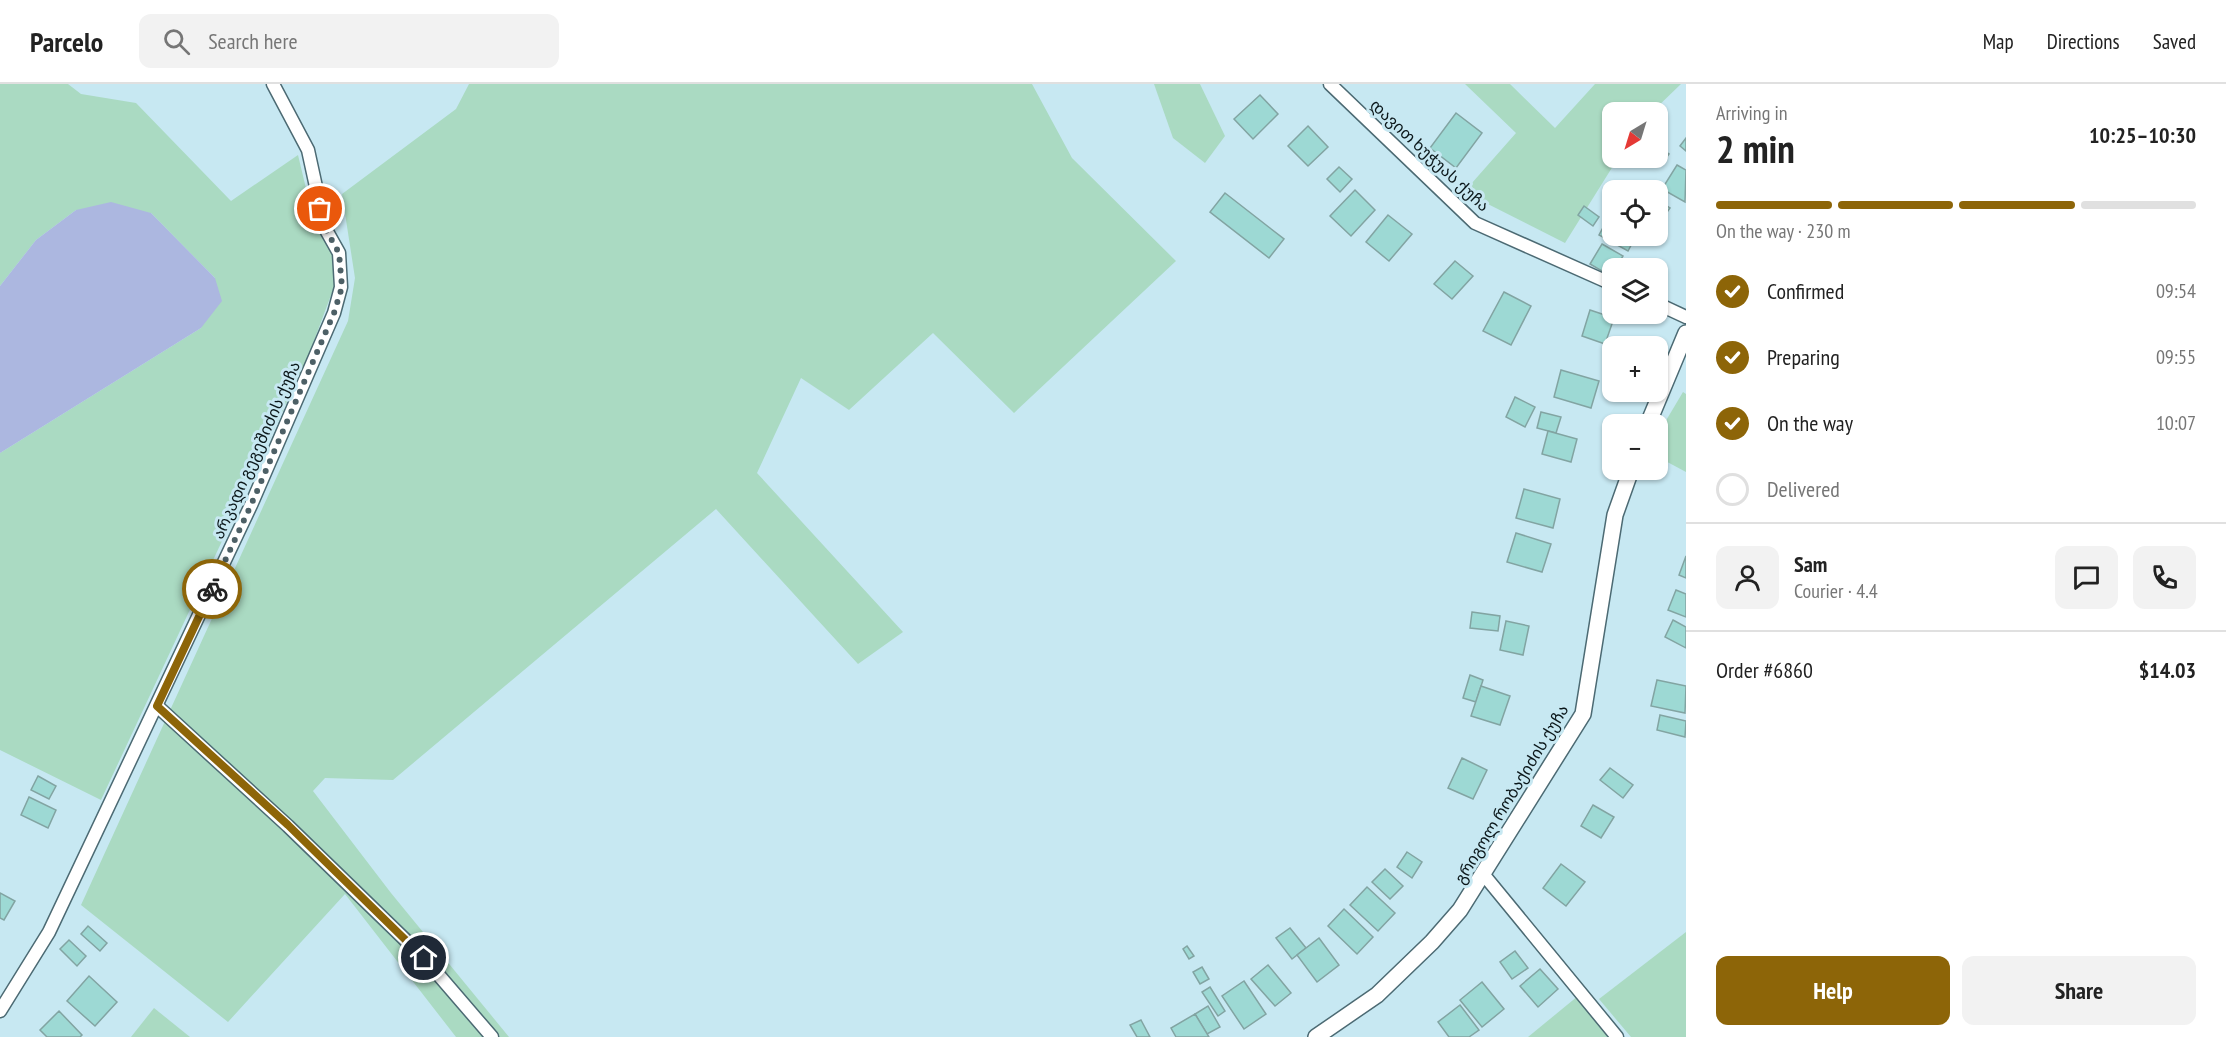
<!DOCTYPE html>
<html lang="en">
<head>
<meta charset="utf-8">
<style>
  body { margin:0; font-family:"PT Sans Narrow","Noto Sans Georgian",sans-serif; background:#f2f2f2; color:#222; height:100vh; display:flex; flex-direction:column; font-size:22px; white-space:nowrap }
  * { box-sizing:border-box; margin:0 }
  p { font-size:20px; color:#767676 }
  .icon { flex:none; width:33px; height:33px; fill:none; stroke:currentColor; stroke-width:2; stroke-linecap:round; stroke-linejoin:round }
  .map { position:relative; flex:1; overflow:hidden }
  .panel { display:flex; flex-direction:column; background:#fff; width:540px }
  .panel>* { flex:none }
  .needle { width:39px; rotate:218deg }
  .tools { position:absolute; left:1602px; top:18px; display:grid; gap:12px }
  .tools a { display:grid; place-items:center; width:66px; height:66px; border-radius:12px; background:#fff; box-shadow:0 2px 4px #0004; font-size:30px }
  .pin { position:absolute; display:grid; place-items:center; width:51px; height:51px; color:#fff; margin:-26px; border:3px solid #fff; border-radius:50%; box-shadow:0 2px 6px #0007 }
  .courier { position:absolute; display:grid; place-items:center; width:60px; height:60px; margin:-30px; border:4px solid #8d6508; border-radius:50%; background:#fff; color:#222; box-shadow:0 2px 8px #0007 }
  .head em { font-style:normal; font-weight:600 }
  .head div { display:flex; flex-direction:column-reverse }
  .head { display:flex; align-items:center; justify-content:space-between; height:102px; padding:0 30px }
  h1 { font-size:39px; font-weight:600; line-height:45px }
  .bar { display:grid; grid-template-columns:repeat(4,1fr); gap:9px 6px; align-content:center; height:72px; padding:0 30px }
  .bar i { height:8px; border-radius:4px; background:#e0e0e0 }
  .bar .active { background:#8d6508 }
  .bar p { grid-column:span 4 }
  .line { display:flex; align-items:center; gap:15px; padding:0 30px; border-top:2px solid #e0e0e0 }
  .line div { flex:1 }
  .round { display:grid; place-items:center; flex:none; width:63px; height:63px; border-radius:12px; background:#f2f2f2 }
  ol { padding:0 30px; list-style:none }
  li { display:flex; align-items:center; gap:18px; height:66px }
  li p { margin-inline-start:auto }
  li .icon { padding:6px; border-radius:50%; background:#8d6508; color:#fff; stroke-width:4 }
  li:last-child { color:#767676 }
  li i { width:33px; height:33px; border:3px solid #e0e0e0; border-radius:50% }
  .action { display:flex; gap:12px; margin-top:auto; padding:12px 30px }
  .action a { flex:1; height:69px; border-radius:12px; background:#8d6508; color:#fff; font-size:24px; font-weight:600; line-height:69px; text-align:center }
  .action a+a { background:#f2f2f2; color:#222 }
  header { display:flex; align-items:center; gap:36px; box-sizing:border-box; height:84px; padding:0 30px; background:#fff; border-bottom:2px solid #e0e0e0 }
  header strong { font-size:28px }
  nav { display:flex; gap:33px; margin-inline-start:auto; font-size:21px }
  .search { width:420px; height:54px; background:#f2f2f2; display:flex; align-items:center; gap:15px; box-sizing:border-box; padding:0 21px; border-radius:12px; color:#767676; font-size:22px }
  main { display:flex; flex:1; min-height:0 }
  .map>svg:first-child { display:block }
  .green { fill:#aadac2 }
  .water { fill:#acb7e0 }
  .building { fill:#9dd9d4; stroke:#82a4a2; stroke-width:1.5 }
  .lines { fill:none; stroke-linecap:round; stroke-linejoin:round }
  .minor-casing { stroke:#4c6a73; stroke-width:15 }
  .tertiary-casing { stroke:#4c6a73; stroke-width:18 }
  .minor { stroke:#fff; stroke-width:12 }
  .tertiary { stroke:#fff; stroke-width:15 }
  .done { stroke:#4d6066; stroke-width:6; stroke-dasharray:0 10.8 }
  .route { stroke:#8d6508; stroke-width:8 }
  .labels { text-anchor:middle; stroke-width:6; stroke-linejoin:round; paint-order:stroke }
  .street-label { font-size:16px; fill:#0b171a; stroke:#c7e8f2 }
</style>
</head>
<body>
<header>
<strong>Parcelo</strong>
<div class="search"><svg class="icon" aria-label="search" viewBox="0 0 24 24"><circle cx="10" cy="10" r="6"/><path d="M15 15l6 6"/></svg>Search here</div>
<nav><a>Map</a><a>Directions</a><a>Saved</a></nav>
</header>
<main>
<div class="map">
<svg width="1686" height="953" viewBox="0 0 1686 953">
  <rect width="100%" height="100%" fill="#c7e8f2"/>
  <!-- green -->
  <g class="green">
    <polygon points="0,0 68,0 81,10 136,19 231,117 298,71 315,142 335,175 337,195 308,273 101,716 0,666 0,369 201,244 215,194 151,129 76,126 36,156 0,202"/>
    <polygon points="469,0 1032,0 1072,74 1176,177 1014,329 933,249 849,326 801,294 757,389 903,548 858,580 716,425 393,696 325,694 313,707 391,809 509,953 456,953 345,810 228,938 81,821 348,237 355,194 342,110 456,25"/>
    <polygon points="1154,0 1200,0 1225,52 1205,79 1173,54"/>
    <polygon points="1465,0 1510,0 1555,44 1595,0 1681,0 1652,28 1612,28 1612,74 1618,74 1565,159 1464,108 1516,49"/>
    <polygon points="1683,308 1686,310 1686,388 1658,373 1658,350"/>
    <polygon points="1686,848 1686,953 1631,953 1599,915"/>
    <polygon points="1578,912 1611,953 1528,953"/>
    <polygon points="154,924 190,953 131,953"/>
  </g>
  <!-- water -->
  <polygon class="water" points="111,118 151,129 215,194 222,217 201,244 0,369 0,202 36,156 76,126"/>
  <!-- building -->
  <g class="building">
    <polygon points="1260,11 1278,30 1253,55 1234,35"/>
    <polygon points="1456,29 1482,49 1456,84 1430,64"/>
    <polygon points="1308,42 1328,63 1308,82 1288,62"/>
    <polygon points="1686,54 1686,67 1680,62"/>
    <polygon points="1658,62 1669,70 1662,80 1653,74 1658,74"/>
    <polygon points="1677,81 1686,86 1685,118 1662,105"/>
    <polygon points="1339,83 1352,95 1340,108 1327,95"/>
    <polygon points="1355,106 1375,126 1351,152 1330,132"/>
    <polygon points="1225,109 1284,155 1269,174 1210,128"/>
    <polygon points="1658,116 1670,124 1658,141"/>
    <polygon points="1584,122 1599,133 1593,142 1578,131"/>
    <polygon points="1612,127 1612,152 1636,152 1628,167 1599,151"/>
    <polygon points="1388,131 1412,150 1389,177 1366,158"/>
    <polygon points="1602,160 1623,172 1616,184 1612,184 1612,193 1590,180"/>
    <polygon points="1455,177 1473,192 1452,215 1434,200"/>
    <polygon points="1504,208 1531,222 1511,261 1483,247"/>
    <polygon points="1590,226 1614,234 1605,260 1582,252"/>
    <polygon points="1561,286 1599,297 1591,324 1554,313"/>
    <polygon points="1515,313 1535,323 1525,343 1506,333"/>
    <polygon points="1541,328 1561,333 1556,349 1537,344"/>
    <polygon points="1548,347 1577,355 1571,378 1542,370"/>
    <polygon points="1524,405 1560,415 1553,444 1516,434"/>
    <polygon points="1516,449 1551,460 1542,488 1507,478"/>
    <polygon points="1686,472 1686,494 1679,491"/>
    <polygon points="1676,506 1686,510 1686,533 1668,526"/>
    <polygon points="1472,528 1500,532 1498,547 1470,544"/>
    <polygon points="1673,536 1686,543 1686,564 1665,553"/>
    <polygon points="1506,537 1529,542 1523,571 1500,566"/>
    <polygon points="1470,591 1483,596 1476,618 1463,614"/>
    <polygon points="1657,596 1686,602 1685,629 1651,622"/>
    <polygon points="1481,602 1510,612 1500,641 1471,632"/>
    <polygon points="1660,631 1686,637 1685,653 1657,646"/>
    <polygon points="1462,674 1487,686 1473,715 1448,704"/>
    <polygon points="1610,684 1633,701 1623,714 1600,696"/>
    <polygon points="38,692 56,702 49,715 31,706"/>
    <polygon points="29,713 56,726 48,744 21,731"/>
    <polygon points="1593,721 1614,733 1601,754 1581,742"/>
    <polygon points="1407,768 1422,778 1412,794 1397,783"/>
    <polygon points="1561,780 1585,798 1566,822 1543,804"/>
    <polygon points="1385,785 1403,802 1390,815 1372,798"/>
    <polygon points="1367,803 1395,829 1378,847 1350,821"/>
    <polygon points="0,809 15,817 4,836 0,834"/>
    <polygon points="1344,825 1373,853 1357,870 1328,842"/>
    <polygon points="88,842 107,859 100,867 81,850"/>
    <polygon points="1290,844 1306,864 1292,875 1276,854"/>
    <polygon points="1319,854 1339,881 1317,898 1297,871"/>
    <polygon points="69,856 86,872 77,882 60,865"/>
    <polygon points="1187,862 1194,872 1189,875 1183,865"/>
    <polygon points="1515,867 1528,884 1512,895 1500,878"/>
    <polygon points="1268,881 1291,909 1275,922 1251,895"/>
    <polygon points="1202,883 1209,895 1200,900 1193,888"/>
    <polygon points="1540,885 1558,905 1538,923 1520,902"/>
    <polygon points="89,892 117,918 95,942 67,917"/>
    <polygon points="1244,897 1266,930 1244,945 1222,912"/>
    <polygon points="1482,898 1504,925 1482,943 1460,916"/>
    <polygon points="1210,903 1225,927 1218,932 1202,908"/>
    <polygon points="1460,921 1479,946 1469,953 1449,953 1438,938"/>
    <polygon points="1208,922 1220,943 1207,950 1195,930"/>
    <polygon points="59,927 82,951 80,953 47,953 40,946"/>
    <polygon points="1195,930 1209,953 1176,953 1171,944"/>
    <polygon points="1141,936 1150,953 1137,953 1130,941"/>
  </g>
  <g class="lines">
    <!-- minor casing -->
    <g class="minor-casing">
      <g id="minor">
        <polyline points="1330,0 1475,139 1612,200"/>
        <polyline points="1658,220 1686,233"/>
        <polyline points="157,622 288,742 424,874 492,953"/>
        <polyline points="1484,791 1617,953"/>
        <polyline points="0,927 49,848 251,421 334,229 341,203 339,169 325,144 308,66 273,0"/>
      </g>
    </g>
    <!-- tertiary casing -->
    <g class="tertiary-casing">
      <g id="tertiary">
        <polyline points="1648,340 1686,249"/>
        <polyline points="1316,953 1377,911 1432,858 1460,826 1583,630 1615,431 1631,386"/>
      </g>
    </g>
    <!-- minor -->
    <use href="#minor" class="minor"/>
    <!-- tertiary -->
    <use href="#tertiary" class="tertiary"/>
  </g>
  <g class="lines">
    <!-- done -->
    <polyline class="done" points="212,505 251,421 334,229 342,203 339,169 325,144 320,125"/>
    <!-- route -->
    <polyline class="route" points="212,505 157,622 288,741 424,874"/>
  </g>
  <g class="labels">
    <!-- street labels -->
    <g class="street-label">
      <text transform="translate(1430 71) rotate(43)" y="6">დავით ხუჭუას ქუჩა</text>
      <text transform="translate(256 366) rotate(-66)" y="6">არკადი გეგეშიძის ქუჩა</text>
      <text transform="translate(1511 710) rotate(-59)" y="6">გრიგოლ რობაქიძის ქუჩა</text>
    </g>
  </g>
</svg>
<div class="tools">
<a><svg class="needle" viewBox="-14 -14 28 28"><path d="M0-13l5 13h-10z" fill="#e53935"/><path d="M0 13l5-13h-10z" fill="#767676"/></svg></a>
<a><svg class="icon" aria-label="locate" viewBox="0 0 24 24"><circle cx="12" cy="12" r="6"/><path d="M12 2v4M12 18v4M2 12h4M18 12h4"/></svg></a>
<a><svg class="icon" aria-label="layers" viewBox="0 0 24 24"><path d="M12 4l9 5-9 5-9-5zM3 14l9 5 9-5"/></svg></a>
<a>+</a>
<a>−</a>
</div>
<div class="pin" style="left:320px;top:125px;background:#ea580c"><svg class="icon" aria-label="bag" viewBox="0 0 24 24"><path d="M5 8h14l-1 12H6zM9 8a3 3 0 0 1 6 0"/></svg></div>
<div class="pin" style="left:424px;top:874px;background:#1f2937"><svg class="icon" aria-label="home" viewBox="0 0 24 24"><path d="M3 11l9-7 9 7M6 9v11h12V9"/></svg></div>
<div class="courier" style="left:212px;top:505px"><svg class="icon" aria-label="bike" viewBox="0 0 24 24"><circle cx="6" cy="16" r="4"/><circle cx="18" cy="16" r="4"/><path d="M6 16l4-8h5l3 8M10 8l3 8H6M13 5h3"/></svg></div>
</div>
<section class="panel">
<div class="head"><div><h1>2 min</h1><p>Arriving in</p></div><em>10:25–10:30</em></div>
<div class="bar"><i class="active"></i><i class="active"></i><i class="active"></i><i></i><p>On the way · 230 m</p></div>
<ol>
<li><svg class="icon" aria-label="check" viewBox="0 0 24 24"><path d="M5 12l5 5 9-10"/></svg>Confirmed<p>09:54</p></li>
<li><svg class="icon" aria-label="check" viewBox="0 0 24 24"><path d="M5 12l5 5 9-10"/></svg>Preparing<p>09:55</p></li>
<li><svg class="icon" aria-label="check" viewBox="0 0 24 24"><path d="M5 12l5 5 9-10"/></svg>On the way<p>10:07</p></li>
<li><i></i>Delivered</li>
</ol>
<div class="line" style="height:108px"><a class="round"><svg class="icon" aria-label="person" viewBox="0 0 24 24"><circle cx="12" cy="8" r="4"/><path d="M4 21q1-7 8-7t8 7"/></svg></a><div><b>Sam</b><p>Courier · 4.4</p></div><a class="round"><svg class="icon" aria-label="chat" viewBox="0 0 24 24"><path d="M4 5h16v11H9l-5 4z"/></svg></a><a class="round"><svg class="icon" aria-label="phone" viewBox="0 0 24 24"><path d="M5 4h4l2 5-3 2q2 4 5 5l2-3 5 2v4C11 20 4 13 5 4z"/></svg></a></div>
<div class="line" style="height:78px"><div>Order #6860</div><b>$14.03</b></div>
<div class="action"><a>Help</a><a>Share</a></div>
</section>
</main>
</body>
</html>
